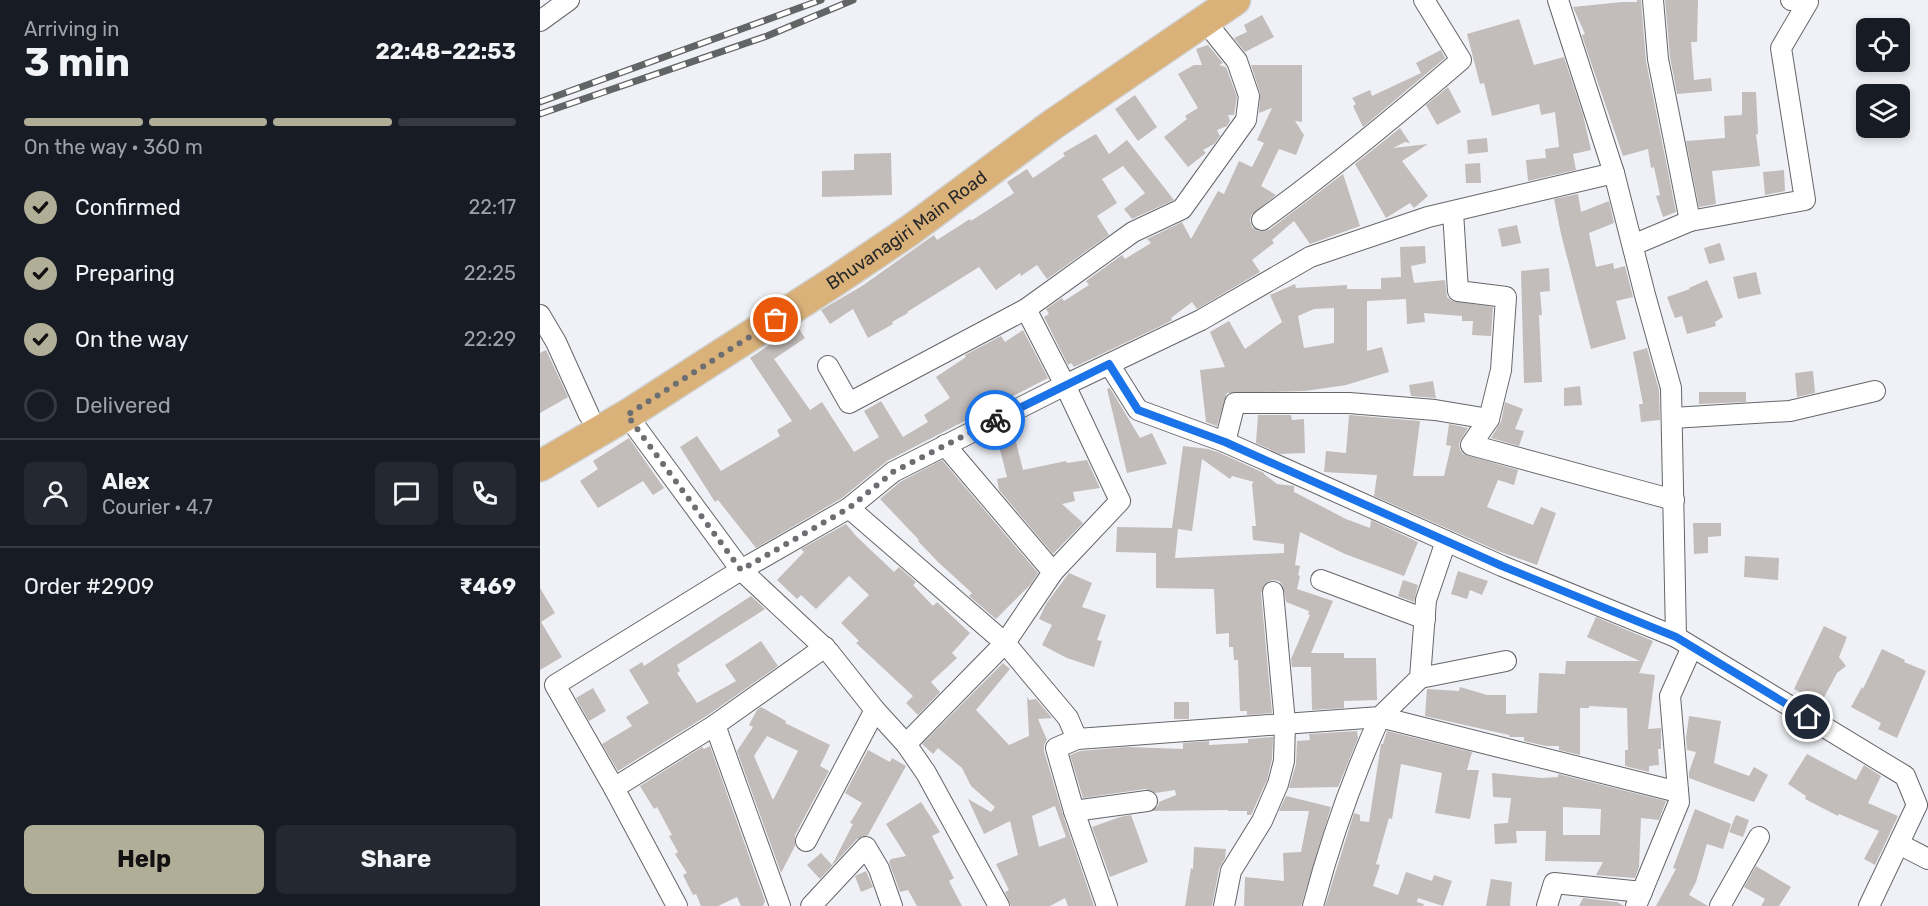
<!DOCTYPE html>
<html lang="en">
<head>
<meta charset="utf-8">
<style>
  body { margin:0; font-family:Rubik,sans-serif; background:#242831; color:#f1f3f6; height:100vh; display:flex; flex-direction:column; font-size:22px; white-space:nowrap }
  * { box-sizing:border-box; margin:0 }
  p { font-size:20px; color:#9ea1a6 }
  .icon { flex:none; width:33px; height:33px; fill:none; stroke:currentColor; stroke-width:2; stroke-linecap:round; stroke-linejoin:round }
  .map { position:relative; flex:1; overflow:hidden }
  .sheet { display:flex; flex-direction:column; background:#171b24; width:540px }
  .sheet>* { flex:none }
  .buttons { position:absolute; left:1316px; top:18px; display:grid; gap:12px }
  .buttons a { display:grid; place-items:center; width:54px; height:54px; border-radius:9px; background:#171b24; box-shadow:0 3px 9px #0003; font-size:30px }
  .pin { position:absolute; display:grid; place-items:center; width:51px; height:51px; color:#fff; margin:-26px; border:3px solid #fff; border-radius:50%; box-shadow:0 2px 6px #0007 }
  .courier { position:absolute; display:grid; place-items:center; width:60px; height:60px; margin:-30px; border:4px solid #1a73e8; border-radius:50%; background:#fff; color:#222; box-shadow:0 2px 8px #0007 }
  .headline em { font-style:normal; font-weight:700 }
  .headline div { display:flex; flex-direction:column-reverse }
  .headline { display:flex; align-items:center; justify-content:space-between; height:102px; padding:0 24px }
  h1 { font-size:39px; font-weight:700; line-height:45px }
  .bar { display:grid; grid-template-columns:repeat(4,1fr); gap:9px 6px; align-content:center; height:72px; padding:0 24px }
  .bar i { height:8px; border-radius:4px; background:#363941 }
  .bar .selected { background:#b1ae98 }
  .bar p { grid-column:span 4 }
  .line { display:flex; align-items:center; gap:15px; padding:0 24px; border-top:2px solid #363941 }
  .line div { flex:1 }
  .round { display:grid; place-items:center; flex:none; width:63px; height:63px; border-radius:9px; background:#242831 }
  ol { padding:0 24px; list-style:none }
  li { display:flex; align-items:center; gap:18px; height:66px }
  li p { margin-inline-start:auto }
  li .icon { padding:6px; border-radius:50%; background:#b1ae98; color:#111; stroke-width:4 }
  li:last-child { color:#9ea1a6 }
  li i { width:33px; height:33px; border:3px solid #363941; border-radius:50% }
  .primary-button { display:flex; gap:12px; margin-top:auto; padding:12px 24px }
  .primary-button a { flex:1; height:69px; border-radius:9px; background:#b1ae98; color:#111; font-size:24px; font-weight:700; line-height:69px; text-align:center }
  .primary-button a+a { background:#242831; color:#f1f3f6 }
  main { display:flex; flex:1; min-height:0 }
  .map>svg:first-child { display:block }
  .building { fill:#c2bcba; fill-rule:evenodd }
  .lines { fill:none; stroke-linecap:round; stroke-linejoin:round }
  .street-casing { stroke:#65666a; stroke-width:22 }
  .primary-casing { stroke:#cfd0d0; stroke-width:33 }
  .street { stroke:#fff; stroke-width:20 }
  .primary { stroke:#d9b179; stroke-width:30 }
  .rail-casing { stroke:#636466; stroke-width:7 }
  .rail { stroke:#fff; stroke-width:4.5; stroke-dasharray:14; stroke-linecap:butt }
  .done { stroke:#6d6e71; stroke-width:6; stroke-dasharray:0 10.8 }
  .route { stroke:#1a73e8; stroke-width:8 }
  .labels { text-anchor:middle; stroke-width:5; stroke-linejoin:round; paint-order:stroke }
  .street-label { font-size:18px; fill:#27282a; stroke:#fff }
</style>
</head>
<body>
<main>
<section class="sheet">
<div class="headline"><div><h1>3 min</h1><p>Arriving in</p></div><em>22:48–22:53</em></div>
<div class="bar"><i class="selected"></i><i class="selected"></i><i class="selected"></i><i></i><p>On the way · 360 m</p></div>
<ol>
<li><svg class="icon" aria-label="check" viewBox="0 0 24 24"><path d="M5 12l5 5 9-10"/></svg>Confirmed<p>22:17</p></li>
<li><svg class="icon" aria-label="check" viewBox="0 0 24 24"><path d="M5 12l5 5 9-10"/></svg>Preparing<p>22:25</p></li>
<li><svg class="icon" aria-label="check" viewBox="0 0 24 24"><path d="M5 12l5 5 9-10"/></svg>On the way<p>22:29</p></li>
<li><i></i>Delivered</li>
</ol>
<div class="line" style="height:108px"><a class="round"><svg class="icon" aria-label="person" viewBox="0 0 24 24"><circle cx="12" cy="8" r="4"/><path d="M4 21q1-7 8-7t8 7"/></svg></a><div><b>Alex</b><p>Courier · 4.7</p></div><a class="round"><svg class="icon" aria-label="chat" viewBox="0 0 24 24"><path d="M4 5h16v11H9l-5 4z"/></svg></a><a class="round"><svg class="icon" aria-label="phone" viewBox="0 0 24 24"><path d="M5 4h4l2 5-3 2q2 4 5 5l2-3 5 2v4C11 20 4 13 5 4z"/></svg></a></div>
<div class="line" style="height:78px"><div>Order #2909</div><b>₹469</b></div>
<div class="primary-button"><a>Help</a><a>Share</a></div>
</section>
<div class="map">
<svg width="1388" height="906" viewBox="0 0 1388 906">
  <rect width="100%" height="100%" fill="#f0f1f6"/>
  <!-- building -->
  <g class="building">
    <polygon points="1097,0 1101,0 1106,61 1136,212 1123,217 1116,196 1120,195 1114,167 1111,168 1108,149 1083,156 1047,51 1042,35 1045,34 1033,7 1082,2 1097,2"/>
    <polygon points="1125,0 1158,0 1157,42 1151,42 1154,80 1171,78 1172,91 1137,94 1130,57"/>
    <polygon points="722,15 734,37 705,52 694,38 707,32 704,25"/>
    <polygon points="979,19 994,65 1024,57 1043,115 1051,150 1033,154 1036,170 988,181 986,160 1006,158 1005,149 1019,147 1015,112 1001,115 999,104 952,116 944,83 940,84 927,34"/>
    <polygon points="668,45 683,63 679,65 686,67 697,97 694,115 688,115 690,121 687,126 677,130 680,136 674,144 663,150 666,153 648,167 624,137 647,119 645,116 658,108 638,74 654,65 662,65 656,49"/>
    <polygon points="901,50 905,58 823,127 813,106 816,104 812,98 830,90 832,96 881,73 876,63"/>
    <polygon points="711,65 762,65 762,122 755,121 764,135 756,155 739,149 721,186 736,195 711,215 710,221 712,227 718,231 729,230 803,174 820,226 770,244 754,221 732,240 734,243 712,260 720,272 657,309 652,302 631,318 632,320 625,324 534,367 531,363 528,365 504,317 509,314 506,309 522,298 524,301 549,285 546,281 582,255 585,259 611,243 607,239 642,222 651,239 678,191 684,194 699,161 712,167 724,143 717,140 732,108 719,113 720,93"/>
    <polygon points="908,87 921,112 897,125 886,105"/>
    <polygon points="1202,92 1216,92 1218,134 1216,134 1220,166 1172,171 1176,204 1159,207 1146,141 1185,138 1184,116 1202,115"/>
    <polygon points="595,95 617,127 598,141 575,109"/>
    <polygon points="860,128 870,143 865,142 853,148 888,144 862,161 888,196 874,208 870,203 846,218 815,164"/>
    <polygon points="556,134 569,154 587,140 634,200 592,219 584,209 605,193 583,166 562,179 577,203 557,216 569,235 507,279 497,265 481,276 480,273 456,290 439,267 367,312 368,313 352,322 353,324 328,338 313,309 290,324 281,310 322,286 394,235 397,240 430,219 431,221 474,193 467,182 487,169 493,178 525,156 523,153"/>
    <polygon points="947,138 948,152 928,154 927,140"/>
    <polygon points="351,153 352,195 282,197 282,171 314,170 314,154"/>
    <polygon points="940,163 941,183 926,183 925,164"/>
    <polygon points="1244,170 1245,191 1225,195 1223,172"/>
    <polygon points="1038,194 1041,212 1069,201 1074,223 1049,233 1056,267 1073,263 1074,269 1085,266 1093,297 1076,301 1086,339 1051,349 1021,234 1014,199"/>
    <polygon points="977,225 981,243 962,247 958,229"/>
    <polygon points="1180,243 1185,260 1169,264 1164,248"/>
    <path d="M885,246L886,263L871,266L874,283L905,280L907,297L912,301L953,307L951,336L932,335L933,321H922V316L884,313L885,322L867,324L866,299L827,301V351L842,347L849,372L806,385L765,391L687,393L677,426L666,422L660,370L685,367L670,332L689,321L705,349L742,322L730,295L755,284L756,288L807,285V289H841V278L861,277L860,247ZM794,308V343L764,348L758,316L774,309Z"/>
    <polygon points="1009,268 1010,291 1000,292 1002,315 999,315 1002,382 984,383 981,271"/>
    <polygon points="1216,272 1221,294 1198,299 1193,277"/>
    <polygon points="1167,280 1183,317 1175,322 1176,326 1147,334 1142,316 1135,318 1127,297 1150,289 1149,288"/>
    <polygon points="257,326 265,338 234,359 270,410 282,402 314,452 339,437 324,411 341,401 363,437 388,422 384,415 410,398 396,377 426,357 425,355 461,336 465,342 483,330 508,378 347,461 302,498 216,548 178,500 175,502 140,447 157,436 181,471 240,436 237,430 252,421 210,358"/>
    <polygon points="1107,348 1119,390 1120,420 1101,422 1099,404 1103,404 1093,352"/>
    <polygon points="6,350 28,397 0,413 0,353"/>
    <polygon points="1273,371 1275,393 1257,397 1255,373"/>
    <polygon points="893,381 896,398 871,396 869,385"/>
    <polygon points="1040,386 1042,405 1024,406 1024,388"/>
    <polygon points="570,388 600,438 612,433 627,464 587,473 567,389"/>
    <polygon points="1159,392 1206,392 1206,402 1159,404"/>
    <polygon points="965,402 983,409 975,429 984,431 979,446 951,438 961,422"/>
    <polygon points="718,415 751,415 752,420 764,419 765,453 740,454 716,443"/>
    <polygon points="809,415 880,421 873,476 904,476 911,446 906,445 909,424 928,428 919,443 920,450 923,454 978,470 974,485 958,480 947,507 993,525 1001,507 1016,513 997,565 958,551 834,496 837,475 784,472 786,451 806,453"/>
    <polygon points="473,430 483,470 526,461 527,463 547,460 560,488 533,492 535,501 522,504 543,523 513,554 459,490 457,479 467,477 456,434"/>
    <polygon points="89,438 124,488 113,495 103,481 58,508 40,481 58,469 53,461"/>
    <path d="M643,446L668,449L680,453L724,473V474L737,484L754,486V492L806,519L830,528L831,520L878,542L864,576L805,554L760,532L755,565L760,566L758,575L760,576L757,589L793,601L771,653H804V658H836L837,700L804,701V708L772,710L771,667H752L751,659L770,615L768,614L769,611L746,602L743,586L739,581L732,580L726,583L721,593L732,713L707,715V711H700L698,660H694L693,647H689V633L676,634L674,589L616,588V553L576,552L577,527L632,528ZM662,459L690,479L692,476L714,482L712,484L716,526H712L713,540L744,544V553L635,558L638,529L652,531Z"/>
    <polygon points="402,460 498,573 491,584 456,619 429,596 432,593 398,562 378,541 379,540 340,499 360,482"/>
    <polygon points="1153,523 1181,523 1181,536 1168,537 1168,553 1154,554"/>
    <polygon points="306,524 316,536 354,572 359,567 376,582 373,585 393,606 397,602 430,633 412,653 417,658 391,682 400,692 378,715 366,703 373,696 316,643 319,641 301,623 329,595 309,576 276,609 261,595 257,599 237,580 264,552 261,549"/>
    <polygon points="1205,556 1239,558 1238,580 1204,577"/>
    <polygon points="918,571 948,581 942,595 930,590 927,599 911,594"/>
    <polygon points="529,573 552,583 542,607 566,615 557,640 562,641 554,667 527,658 502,645 512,625 499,619 506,604"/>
    <polygon points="863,580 878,585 874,602 858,596"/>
    <polygon points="0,588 15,613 1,622 22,657 0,670"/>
    <polygon points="211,596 225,609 137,665 140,671 137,673 157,703 196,681 185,665 221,641 238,666 168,715 78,771 62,744 92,726 86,717 109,703 89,670 102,662 104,666"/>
    <polygon points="1056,617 1113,641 1099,673 1115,675 1108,729 1121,728 1121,749 1118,749 1119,765 1109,766 1109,772 1085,766 1085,750 1088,750 1087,708 1049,706 1049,708 1040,708 1040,755 1019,750 1019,746 1006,746 984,741 984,737 970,737 969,735 885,716 887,689 919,691 920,687 947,695 966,695 966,714 997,713 999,673 1025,674 1026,661 1100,661 1047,637"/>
    <polygon points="1284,626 1307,637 1299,657 1306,666 1297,673 1281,703 1254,689"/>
    <polygon points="1342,649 1365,660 1364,662 1386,671 1357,738 1338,729 1341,723 1311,707 1322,687 1323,689"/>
    <path d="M463,663L470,669L436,710L469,745L489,736L487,697L489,700L496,699L512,718L498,719L507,740L504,745V751L523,815L554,906H528L525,898L510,906H471L465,892L469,890L456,864L478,855L470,821L444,834L428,799L451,812L455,807L431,786L422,768L398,748L393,754L382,744ZM515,806L526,837L499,847L492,816Z"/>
    <polygon points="53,688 66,711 49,721 36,698"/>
    <rect x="634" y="702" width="15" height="17"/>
    <path d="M221,707L246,721L245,723L290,745L280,766L289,771L255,835V846L241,873L197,751L213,727L209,725L217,710ZM227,736L258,751L233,800L214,756Z"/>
    <polygon points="1149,716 1181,721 1174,763 1209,776 1214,767 1228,775 1214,802 1149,778 1149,772 1156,752 1147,750 1146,738"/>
    <polygon points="817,731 818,738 798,787 749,788 756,764 757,741 770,740 769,734"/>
    <polygon points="847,731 932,752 927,770 939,770 930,819 895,813 902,773 861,764 852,819 849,818 836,864 840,865 833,886 858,895 866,872 892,881 894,875 912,881 903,906 878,898 877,902 884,904 883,906 785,906 814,813 820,815 820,821 829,822 841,744 843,744"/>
    <polygon points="733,737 732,759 727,780 711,815 707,815 707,811 688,811 688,810 612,811 618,806 619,802 636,795 635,790 615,793 605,789 543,798 530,755 540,751 586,747 643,749 643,743 669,741 669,745 708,743 708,739"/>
    <polygon points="170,746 225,901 223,906 201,906 197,897 178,906 161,906 156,894 153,895 143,875 147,873 135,854 138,852 129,836 132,835 117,807 114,809 100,786 162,747 164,749"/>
    <polygon points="328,750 350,762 352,758 366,766 328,835 317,839 280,879 267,865 281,853 292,865 313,824 310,823 322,803 305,793"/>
    <polygon points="1267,754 1316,780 1324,765 1341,776 1328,803 1358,816 1335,865 1324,859 1339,831 1299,814 1298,816 1265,799 1266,796 1248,784"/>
    <path d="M952,773L1002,778L1018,777V774L1126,801L1119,820L1101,818L1099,867L1095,878L1056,875L1063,862L1005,861L1006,831H976L977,843L955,844L954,824L968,823L971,798L953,797ZM1023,807L1061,809L1060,835H1023Z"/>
    <polygon points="746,796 791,807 761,906 704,906 705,877 744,881 743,853 761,852 769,811 739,811"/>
    <polygon points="381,802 400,832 392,836 414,878 409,881 422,906 377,906 368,890 360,892 349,862 351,859 366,856 346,824"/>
    <polygon points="1155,809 1191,824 1183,849 1167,844 1156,882 1149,895 1168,906 1116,906 1136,869 1133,868"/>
    <polygon points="591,815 608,862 570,877 552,827 580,817"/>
    <polygon points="1196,815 1209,820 1203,837 1189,832"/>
    <polygon points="654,847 686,849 685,858 679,869 672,906 645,906 651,868 653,869"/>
    <polygon points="1216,866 1251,887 1239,906 1221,906 1225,899 1204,887"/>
    <polygon points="326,871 333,887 321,892 315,876"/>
    <polygon points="951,879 972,882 970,906 946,906"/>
    <polygon points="1043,898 1077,902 1084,906 1039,906"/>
  </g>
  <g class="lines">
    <!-- street casing -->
    <g class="street-casing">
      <g id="street">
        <polyline points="1018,0 1074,173"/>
        <polyline points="0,21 29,0"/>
        <polyline points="913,212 918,291 966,297 961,370 949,419 931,445 1134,500"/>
        <path d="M722,220C791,170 856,116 921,60L884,0"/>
        <polyline points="1150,221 1265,200 1241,48 1268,2 1251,0"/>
        <polyline points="1093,245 1150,221 1118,59 1113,0"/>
        <polyline points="486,309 593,232 642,209 706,120 709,96 697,61 664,20"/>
        <polyline points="0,315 16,342 49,415"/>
        <polyline points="569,364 598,410 685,442 962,566 1136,637"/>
        <polyline points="288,366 309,403 486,309 525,385 580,501 513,572"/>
        <polyline points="87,415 201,570 15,685 74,788 137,906"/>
        <polyline points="1132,418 1250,411 1335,391"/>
        <polyline points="685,442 695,403 809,403 895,410 949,419"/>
        <polyline points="405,445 513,572 465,643 528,718 537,739 516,748 534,811 567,906"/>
        <polyline points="309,508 465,643 366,744"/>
        <polyline points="781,580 885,619"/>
        <polyline points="880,678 966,661"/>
        <polyline points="175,725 240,906"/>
        <polyline points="537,739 840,717 880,678 886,600 906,541"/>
        <polyline points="74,788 175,725 285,647"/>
        <polyline points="534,811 607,801"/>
        <polyline points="266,841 335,710"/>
        <polyline points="1359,844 1388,859"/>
        <polyline points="271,906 326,847 339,869 352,906"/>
        <polyline points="459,906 386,773 366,744 335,710 289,652 201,570 309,508 353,472 525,385 661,320 770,257 888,217 1074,173 1105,295 1131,388 1136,637 1365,776 1377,805 1329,906"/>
        <polyline points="684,906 691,871 722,821 738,784 744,761 745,723 733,592"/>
        <path d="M773,906C791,838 811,781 840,717L1138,792"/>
        <polyline points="1007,906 1014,883 1102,892"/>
        <polyline points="1096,906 1139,802 1130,696 1152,647"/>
        <polyline points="1180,906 1219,837"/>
      </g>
    </g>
    <!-- primary casing -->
    <g class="primary-casing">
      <g id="primary">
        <path id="s1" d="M0,466L87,415L295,281L369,231L512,125L695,0"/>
      </g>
    </g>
    <!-- street -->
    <use href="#street" class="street"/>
    <!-- primary -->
    <use href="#primary" class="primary"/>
    <!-- rail casing -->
    <g class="rail-casing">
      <g id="rail">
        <polyline points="0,102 281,0"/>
        <polyline points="0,114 227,36 313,0"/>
      </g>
    </g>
    <!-- rail -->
    <use href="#rail" class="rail"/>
  </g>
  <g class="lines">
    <!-- done -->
    <polyline class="done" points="236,320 87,415 201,570 309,508 353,472 455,420"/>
    <!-- route -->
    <polyline class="route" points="455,420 569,364 598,410 685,442 962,566 1136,637 1268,717"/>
  </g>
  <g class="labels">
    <!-- street labels -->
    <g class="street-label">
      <text dy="6" stroke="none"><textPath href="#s1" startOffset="436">Bhuvanagiri Main Road</textPath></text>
    </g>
  </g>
</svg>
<div class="buttons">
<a><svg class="icon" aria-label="locate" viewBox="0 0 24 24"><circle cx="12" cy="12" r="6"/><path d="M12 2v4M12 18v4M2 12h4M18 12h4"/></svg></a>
<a><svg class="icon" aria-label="layers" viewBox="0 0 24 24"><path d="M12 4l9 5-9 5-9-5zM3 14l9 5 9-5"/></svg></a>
</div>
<div class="pin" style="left:236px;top:320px;background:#ea580c"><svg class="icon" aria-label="bag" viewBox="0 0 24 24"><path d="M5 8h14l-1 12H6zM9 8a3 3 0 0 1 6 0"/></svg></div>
<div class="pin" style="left:1268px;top:717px;background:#1f2937"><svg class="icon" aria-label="home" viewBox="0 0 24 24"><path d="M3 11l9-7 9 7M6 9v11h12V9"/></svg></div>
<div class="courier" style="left:455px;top:420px"><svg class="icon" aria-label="bike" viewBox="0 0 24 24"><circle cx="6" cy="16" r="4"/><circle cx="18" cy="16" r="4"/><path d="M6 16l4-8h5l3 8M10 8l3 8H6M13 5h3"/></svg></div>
</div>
</main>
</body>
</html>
